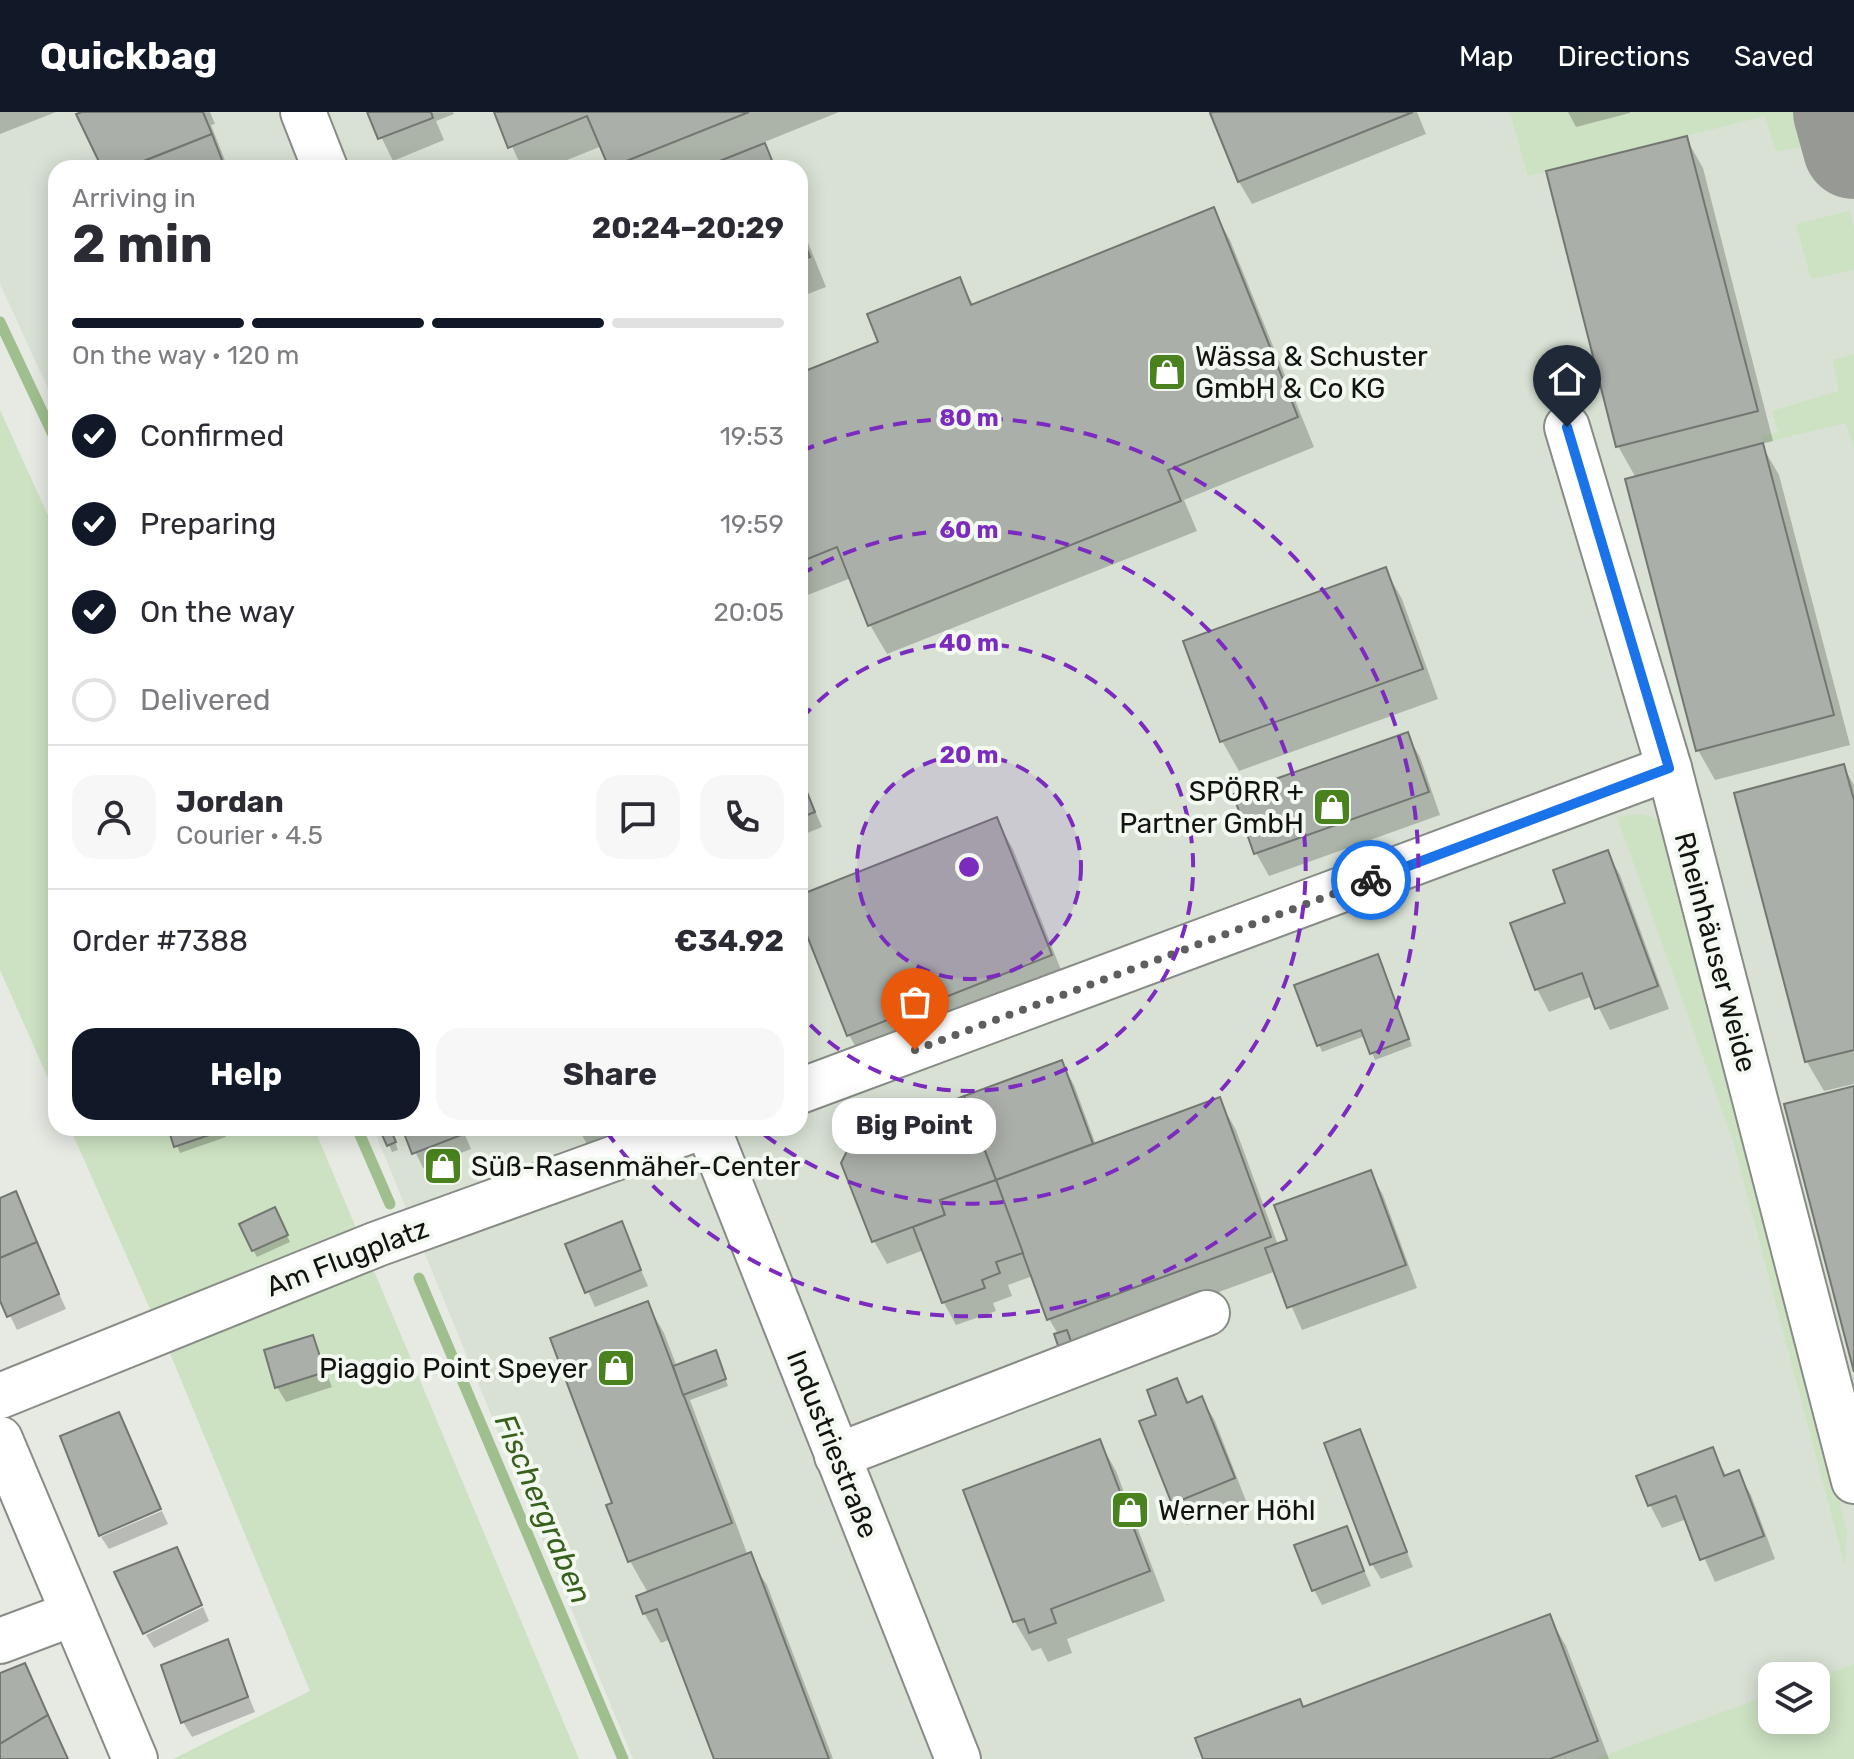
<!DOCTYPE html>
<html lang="en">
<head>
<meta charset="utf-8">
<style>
  body { margin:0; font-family:Rubik,sans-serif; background:#f7f7f7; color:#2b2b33; height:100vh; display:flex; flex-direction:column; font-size:30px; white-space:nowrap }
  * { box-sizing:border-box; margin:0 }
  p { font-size:26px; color:#7c7c81 }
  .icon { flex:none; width:44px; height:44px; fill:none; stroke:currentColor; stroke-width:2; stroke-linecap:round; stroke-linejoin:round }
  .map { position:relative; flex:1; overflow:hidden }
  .sheet { position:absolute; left:48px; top:48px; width:760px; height:976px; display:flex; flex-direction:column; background:#fff; border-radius:24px; box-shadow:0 4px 20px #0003 }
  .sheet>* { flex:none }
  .tools { position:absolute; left:1758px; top:1550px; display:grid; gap:16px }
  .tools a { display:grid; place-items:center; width:72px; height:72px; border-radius:16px; background:#fff; box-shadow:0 4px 20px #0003; font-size:40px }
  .pin { position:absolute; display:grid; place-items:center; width:68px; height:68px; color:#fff; margin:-82px -34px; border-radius:50% 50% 50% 0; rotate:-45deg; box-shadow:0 0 8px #0007 }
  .pin .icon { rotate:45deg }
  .courier { position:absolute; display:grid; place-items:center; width:80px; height:80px; margin:-40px; border:6px solid #1a73e8; border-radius:50%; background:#fff; color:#222; box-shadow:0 2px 10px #0007 }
  .bubble { position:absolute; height:56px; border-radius:24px; background:#fff; box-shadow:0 4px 20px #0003; font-size:26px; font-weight:700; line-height:56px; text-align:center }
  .head em { font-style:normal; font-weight:700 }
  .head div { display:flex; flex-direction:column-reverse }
  .head { display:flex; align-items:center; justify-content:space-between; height:136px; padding:0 24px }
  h1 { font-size:52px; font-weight:700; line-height:60px }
  .bar { display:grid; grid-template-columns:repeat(4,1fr); gap:12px 8px; align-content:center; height:96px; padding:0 24px }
  .bar i { height:10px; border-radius:6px; background:#e1e1e2 }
  .bar .current { background:#111827 }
  .bar p { grid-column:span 4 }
  .line { display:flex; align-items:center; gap:20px; padding:0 24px; border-top:2px solid #e1e1e2 }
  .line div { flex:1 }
  .round { display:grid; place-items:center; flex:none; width:84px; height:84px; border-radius:24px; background:#f7f7f7 }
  ol { padding:0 24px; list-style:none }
  li { display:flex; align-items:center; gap:24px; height:88px }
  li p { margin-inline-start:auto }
  li .icon { padding:8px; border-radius:50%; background:#111827; color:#fff; stroke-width:4 }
  li:last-child { color:#7c7c81 }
  li i { width:44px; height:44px; border:4px solid #e1e1e2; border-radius:50% }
  .action { display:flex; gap:16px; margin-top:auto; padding:16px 24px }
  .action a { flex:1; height:92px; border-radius:24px; background:#111827; color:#fff; font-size:32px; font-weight:700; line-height:92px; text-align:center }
  .action a+a { background:#f7f7f7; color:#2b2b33 }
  header { display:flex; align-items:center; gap:48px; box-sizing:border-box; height:112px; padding:0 40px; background:#111827; color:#fff }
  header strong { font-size:38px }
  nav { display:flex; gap:44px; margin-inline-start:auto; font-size:28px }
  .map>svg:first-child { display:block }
  .built { fill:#d8e1d4; fill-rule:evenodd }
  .green { fill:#cde2c2 }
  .shadow { fill:#0003 }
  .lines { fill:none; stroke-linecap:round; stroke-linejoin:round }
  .stream { stroke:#9fc08e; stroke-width:11 }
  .taxiway { stroke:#969994; stroke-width:102 }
  .building { fill:#abafa9; stroke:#737771; stroke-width:2 }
  .minor-casing { stroke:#888c86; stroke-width:48 }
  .minor { stroke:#fff; stroke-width:44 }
  .done { stroke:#5c5f5b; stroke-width:8; stroke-dasharray:0 14.4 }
  .route { stroke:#1a73e8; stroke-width:10 }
  .ring { fill:none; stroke:#7b2cbf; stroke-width:4; stroke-dasharray:14 10 }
  .labels { text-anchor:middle; stroke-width:8; stroke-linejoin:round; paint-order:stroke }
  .poi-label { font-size:28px; fill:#121412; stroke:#f3f8f1; text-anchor:start }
  .street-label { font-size:28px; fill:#121412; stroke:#f3f8f1 }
  .water-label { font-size:30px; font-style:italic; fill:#39611e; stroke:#f3f8f1 }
  .centre { fill:#7b2cbf; stroke:#f3f8f1; stroke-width:4 }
  .ring-label { font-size:24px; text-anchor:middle; font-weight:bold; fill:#7b2cbf; stroke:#f3f8f1; stroke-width:8; stroke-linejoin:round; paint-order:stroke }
</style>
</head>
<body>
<header>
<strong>Quickbag</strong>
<nav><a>Map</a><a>Directions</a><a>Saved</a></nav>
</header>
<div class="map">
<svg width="1854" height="1647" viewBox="0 0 1854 1647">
  <rect width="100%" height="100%" fill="#e6eae3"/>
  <!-- built -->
  <path class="built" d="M0,0H1854V1647H633L373,1016H800V56H56V294L0,172ZM1772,1564H1816V1608H1772Z"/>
  <!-- green -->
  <g class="green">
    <polygon points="1510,0 1823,0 1831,29 1776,40 1765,4 1528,64"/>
    <polygon points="1850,99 1854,115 1854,158 1811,167 1796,112"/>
    <polygon points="1854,242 1854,337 1846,311 1763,331 1762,324 1778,320 1772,299 1839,279 1833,248"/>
    <polygon points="0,298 56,421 56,984 0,858"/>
    <polygon points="1640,702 1652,705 1664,713 1749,1025 1847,1420 1845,1454 1733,1029 1617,705"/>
    <polygon points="70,1016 314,1016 579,1647 173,1647 310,1579 174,1251"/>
    <polygon points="1854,1552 1854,1647 1595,1647 1772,1582 1772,1608 1816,1608 1816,1566"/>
  </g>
  <!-- shadow -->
  <g class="shadow">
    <polygon points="0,0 56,0 0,22"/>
    <polygon points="87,0 210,0 215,12 211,13 228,56 103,56"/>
    <polygon points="369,0 453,0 454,2 436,9 444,28 393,49"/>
    <polygon points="496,0 839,0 762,31 777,56 611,56 602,34 547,56 522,56"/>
    <polygon points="1219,0 1417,0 1426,22 1252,92 1239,70 1213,2"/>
    <polygon points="1568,0 1630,0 1630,1 1576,15"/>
    <polygon points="1686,26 1703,56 1773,329 1761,332 1779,363 1850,633 1715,668 1698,638 1636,366 1618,334"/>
    <polygon points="1213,98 1230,128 1314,335 1184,388 1197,419 887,542 870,513 851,466 800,486 800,263 880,231 959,167 974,194"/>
    <polygon points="800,111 826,175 800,185"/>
    <polygon points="1385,457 1402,487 1438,587 1239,659 1222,629 1185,530"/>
    <polygon points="1407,623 1420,645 1440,703 1269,764 1256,741"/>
    <polygon points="1843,654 1854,673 1854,972 1824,979 1807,950 1736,682"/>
    <polygon points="800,665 822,715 800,724"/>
    <polygon points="996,707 1013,737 1067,873 866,953 849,923 800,800 800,785"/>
    <polygon points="1607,740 1620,763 1669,897 1610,918 1593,884 1549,900 1537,877 1567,793"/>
    <polygon points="1381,851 1412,934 1375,948 1365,924 1322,940 1296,874"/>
    <polygon points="1061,950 1074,973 1096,1033 1219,988 1236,1018 1278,1133 1290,1129 1370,1060 1383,1083 1417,1176 1302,1218 1276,1159 1072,1234 1058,1222 1049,1207 1033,1164 1008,1173 1012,1184 993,1191 996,1199 956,1213 944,1191 924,1138 887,1152 874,1129 843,1051"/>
    <polygon points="170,1016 224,1016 226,1025 180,1041"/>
    <polygon points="382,1016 390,1016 398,1038 392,1040"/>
    <polygon points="404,1016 462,1016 471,1037 423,1056"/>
    <polygon points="578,1016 612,1016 616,1025 589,1036"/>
    <polygon points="15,1082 66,1197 17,1218 0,1183 0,1088"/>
    <polygon points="278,1104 290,1130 257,1145 253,1138"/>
    <polygon points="621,1112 648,1174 595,1195 567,1133"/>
    <polygon points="647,1191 664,1221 677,1255 719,1247 728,1274 690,1288 748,1444 767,1473 833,1647 716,1647 671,1527 661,1531 644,1501 648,1481 630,1449 615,1392"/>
    <polygon points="312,1225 332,1275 286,1290 277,1275"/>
    <polygon points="1176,1269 1190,1292 1202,1287 1215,1309 1246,1389 1187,1413 1174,1391 1159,1304"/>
    <polygon points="118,1303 160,1395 100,1421"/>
    <polygon points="1360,1319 1413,1455 1381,1467 1372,1452"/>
    <polygon points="1099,1329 1116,1359 1165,1489 1067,1527 1072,1541 1048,1550 1041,1536 1032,1539 1015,1510 966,1379"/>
    <polygon points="1712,1337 1727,1365 1738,1361 1751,1383 1775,1447 1715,1470 1687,1407 1662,1416 1650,1393"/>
    <polygon points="162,1399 168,1412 109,1437 101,1425"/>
    <polygon points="1346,1416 1371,1474 1322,1493 1314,1478"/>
    <polygon points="203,1495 209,1509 154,1536 146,1523"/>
    <polygon points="1549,1505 1566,1534 1609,1647 1205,1647 1304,1597"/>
    <polygon points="227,1530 255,1600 192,1625 183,1610"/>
    <polygon points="25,1553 33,1568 68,1647 0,1647 0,1564"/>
  </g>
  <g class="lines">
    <!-- stream -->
    <g class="stream">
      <polyline points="0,210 56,329"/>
      <polyline points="357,1016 390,1092"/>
      <polyline points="419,1166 623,1647"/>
    </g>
    <!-- taxiway -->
    <polyline class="taxiway" points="1844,0 1854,36"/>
  </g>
  <!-- building -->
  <g class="building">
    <polygon points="82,0 203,0 212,22 126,56 102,56 76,2"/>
    <polygon points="367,0 431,0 433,6 378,27"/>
    <polygon points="494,0 749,0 609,56 587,4 508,36"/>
    <polygon points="1213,0 1413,0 1238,70 1210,1"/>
    <polygon points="212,22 225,56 140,56 139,51"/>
    <polygon points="1687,24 1758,299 1616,335 1546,59"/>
    <polygon points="765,31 775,56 702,56"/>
    <polygon points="1214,95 1298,305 1168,358 1181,389 868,514 837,435 800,450 800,261 878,230 867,202 960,165 971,193"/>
    <polygon points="800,119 810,145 800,149"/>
    <polygon points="1763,331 1834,603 1696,639 1625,367"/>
    <polygon points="1386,455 1423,557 1220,630 1183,529"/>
    <polygon points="1408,620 1429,680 1254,742 1233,682"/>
    <polygon points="1844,652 1854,688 1854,938 1805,950 1734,681"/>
    <polygon points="800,663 815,700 800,706"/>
    <polygon points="997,705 1052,843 847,924 800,806 800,783"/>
    <polygon points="1608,738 1658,874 1595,897 1582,861 1535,878 1510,811 1565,791 1553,758"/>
    <polygon points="1378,842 1409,927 1370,942 1361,918 1317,934 1294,873"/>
    <polygon points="1062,948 1093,1032 996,1068 964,984"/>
    <polygon points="1854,974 1854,1260 1784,992"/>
    <polygon points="964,984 996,1068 940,1088 945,1103 872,1130 841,1051 853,1027"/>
    <polygon points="1220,985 1271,1125 1047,1208 996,1068"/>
    <polygon points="168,1016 224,1016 224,1018 174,1035"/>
    <polygon points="379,1016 390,1016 396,1030 387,1034"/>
    <polygon points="402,1016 462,1016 464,1022 412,1042"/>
    <polygon points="1371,1058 1406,1153 1287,1196 1265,1136 1287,1128 1274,1093"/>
    <polygon points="996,1068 1023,1141 996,1150 1000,1161 982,1168 985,1176 942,1191 913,1115 945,1103 940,1088"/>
    <polygon points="16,1079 37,1130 0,1146 0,1086"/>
    <polygon points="275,1095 288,1123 252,1139 239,1112"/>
    <polygon points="622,1109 641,1158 585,1181 565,1132"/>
    <polygon points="37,1130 59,1182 7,1205 0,1189 0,1146"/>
    <polygon points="648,1189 732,1411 628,1450 606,1393 612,1391 550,1226"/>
    <polygon points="1067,1218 1078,1249 1065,1254 1054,1222"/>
    <polygon points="313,1223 325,1260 275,1276 264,1238"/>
    <polygon points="716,1238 726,1267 683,1283 673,1254"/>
    <polygon points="1177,1266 1187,1291 1202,1284 1235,1366 1172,1392 1139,1309 1156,1303 1147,1278"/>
    <polygon points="119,1300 161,1397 99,1424 60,1324"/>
    <polygon points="1360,1317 1407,1440 1370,1453 1324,1331"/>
    <polygon points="1100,1327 1150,1459 1051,1497 1056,1511 1029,1521 1024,1507 1013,1510 963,1378"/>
    <polygon points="1713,1335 1724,1364 1739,1358 1764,1424 1700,1448 1676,1384 1648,1394 1636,1364"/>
    <polygon points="1347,1414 1364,1459 1312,1479 1294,1433"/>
    <polygon points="177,1435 202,1493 143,1522 114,1460"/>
    <polygon points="751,1440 829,1647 714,1647 657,1497 643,1502 636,1484"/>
    <polygon points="1550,1502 1598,1629 1550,1647 1203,1647 1195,1626 1300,1587 1303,1595"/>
    <polygon points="228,1527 248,1585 181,1611 161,1553"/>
    <polygon points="25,1551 48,1603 0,1632 0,1561"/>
    <polygon points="48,1603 68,1647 0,1647 0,1632"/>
  </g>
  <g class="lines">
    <!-- minor casing -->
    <g class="minor-casing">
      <g id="minor">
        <polyline points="303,0 325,56"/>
        <polyline points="1567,315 1669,656 1854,1369"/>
        <polyline points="800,979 1669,656"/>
        <polyline points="708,1016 958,1647"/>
        <polyline points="0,1284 377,1132 698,1016"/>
        <polyline points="0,1327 135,1647"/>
        <polyline points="837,1344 1207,1201"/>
        <polyline points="0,1529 72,1502"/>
      </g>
    </g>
    <!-- minor -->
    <use href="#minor" class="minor"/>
  </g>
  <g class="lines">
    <!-- done -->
    <polyline class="done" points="915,938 1371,768"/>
    <!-- route -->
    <polyline class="route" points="1371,768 1669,656 1567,315"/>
  </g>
  <!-- distance rings -->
  <circle cx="969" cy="755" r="112" fill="#7b2cbf" fill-opacity=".12"/>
  <g class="ring">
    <circle cx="969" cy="755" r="112"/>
    <path d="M801 607A224 224 0 1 1 801 903"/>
    <path d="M800 463A337 337 0 1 1 757 1017"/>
    <path d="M801 339A449 449 0 1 1 606 1019"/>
  </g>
  <!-- icons -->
  <defs>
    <g id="shop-square" transform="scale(2)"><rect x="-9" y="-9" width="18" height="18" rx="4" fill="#49821e" stroke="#f3f8f1"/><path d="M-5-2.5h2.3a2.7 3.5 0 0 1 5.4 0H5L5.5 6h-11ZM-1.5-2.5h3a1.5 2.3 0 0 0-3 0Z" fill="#fff"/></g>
  </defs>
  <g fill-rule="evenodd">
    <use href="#shop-square" x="1167" y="260"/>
    <use href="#shop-square" x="1332" y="695"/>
    <use href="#shop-square" x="443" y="1054"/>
    <use href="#shop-square" x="616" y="1256"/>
    <use href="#shop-square" x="1130" y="1398"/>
  </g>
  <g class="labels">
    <!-- poi labels -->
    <g class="poi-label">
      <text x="1195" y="254">Wässa &amp; Schuster<tspan x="1195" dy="32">GmbH &amp; Co KG</tspan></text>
      <text x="1304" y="689" text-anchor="end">SPÖRR +<tspan x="1304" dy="32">Partner GmbH</tspan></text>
      <text x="471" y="1064">Süß-Rasenmäher-Center</text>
      <text x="588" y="1266" text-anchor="end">Piaggio Point Speyer</text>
      <text x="1158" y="1408">Werner Höhl</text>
    </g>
    <!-- street labels -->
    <g class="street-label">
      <text transform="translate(1716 840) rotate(75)" y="10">Rheinhäuser Weide</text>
      <text transform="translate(347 1145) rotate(-21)" y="10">Am Flugplatz</text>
      <text transform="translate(833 1332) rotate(68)" y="10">Industriestraße</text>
    </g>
    <!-- water labels -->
    <g class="water-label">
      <text transform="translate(543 1397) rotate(67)" y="10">Fischergraben</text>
    </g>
  </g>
  <circle cx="969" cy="755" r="12" class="centre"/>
  <g class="ring-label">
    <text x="969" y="314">80 m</text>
    <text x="969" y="426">60 m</text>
    <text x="969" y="539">40 m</text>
    <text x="969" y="651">20 m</text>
  </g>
</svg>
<div class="tools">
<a><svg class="icon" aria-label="layers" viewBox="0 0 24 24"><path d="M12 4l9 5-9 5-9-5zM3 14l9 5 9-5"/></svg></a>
</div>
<div class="pin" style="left:915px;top:938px;background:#ea580c"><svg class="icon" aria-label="bag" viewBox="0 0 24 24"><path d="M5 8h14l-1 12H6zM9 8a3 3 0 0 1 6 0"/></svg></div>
<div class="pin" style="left:1567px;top:315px;background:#1f2937"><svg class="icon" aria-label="home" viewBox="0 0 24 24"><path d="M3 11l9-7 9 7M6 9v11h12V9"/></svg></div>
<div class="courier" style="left:1371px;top:768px"><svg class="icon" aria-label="bike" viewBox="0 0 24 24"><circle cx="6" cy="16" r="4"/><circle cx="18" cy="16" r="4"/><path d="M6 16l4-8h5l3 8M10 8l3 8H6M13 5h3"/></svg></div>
<div class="bubble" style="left:832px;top:986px;width:164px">Big Point</div>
<section class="sheet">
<div class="head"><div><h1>2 min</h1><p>Arriving in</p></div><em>20:24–20:29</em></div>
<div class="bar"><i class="current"></i><i class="current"></i><i class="current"></i><i></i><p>On the way · 120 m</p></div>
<ol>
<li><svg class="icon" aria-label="check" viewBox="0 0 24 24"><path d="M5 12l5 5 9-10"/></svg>Confirmed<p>19:53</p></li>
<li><svg class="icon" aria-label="check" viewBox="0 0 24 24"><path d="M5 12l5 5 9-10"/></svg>Preparing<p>19:59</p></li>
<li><svg class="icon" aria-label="check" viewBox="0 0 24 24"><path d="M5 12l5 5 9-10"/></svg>On the way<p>20:05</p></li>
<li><i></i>Delivered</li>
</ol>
<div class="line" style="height:144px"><a class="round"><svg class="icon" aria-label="person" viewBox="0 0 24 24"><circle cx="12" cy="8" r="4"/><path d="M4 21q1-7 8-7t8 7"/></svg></a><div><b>Jordan</b><p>Courier · 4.5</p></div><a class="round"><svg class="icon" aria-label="chat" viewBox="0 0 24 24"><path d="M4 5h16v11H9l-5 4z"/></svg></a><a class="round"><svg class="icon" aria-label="phone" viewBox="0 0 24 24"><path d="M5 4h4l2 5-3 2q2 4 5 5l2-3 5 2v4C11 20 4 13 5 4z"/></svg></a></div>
<div class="line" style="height:104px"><div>Order #7388</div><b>€34.92</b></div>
<div class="action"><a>Help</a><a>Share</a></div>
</section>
</div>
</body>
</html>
